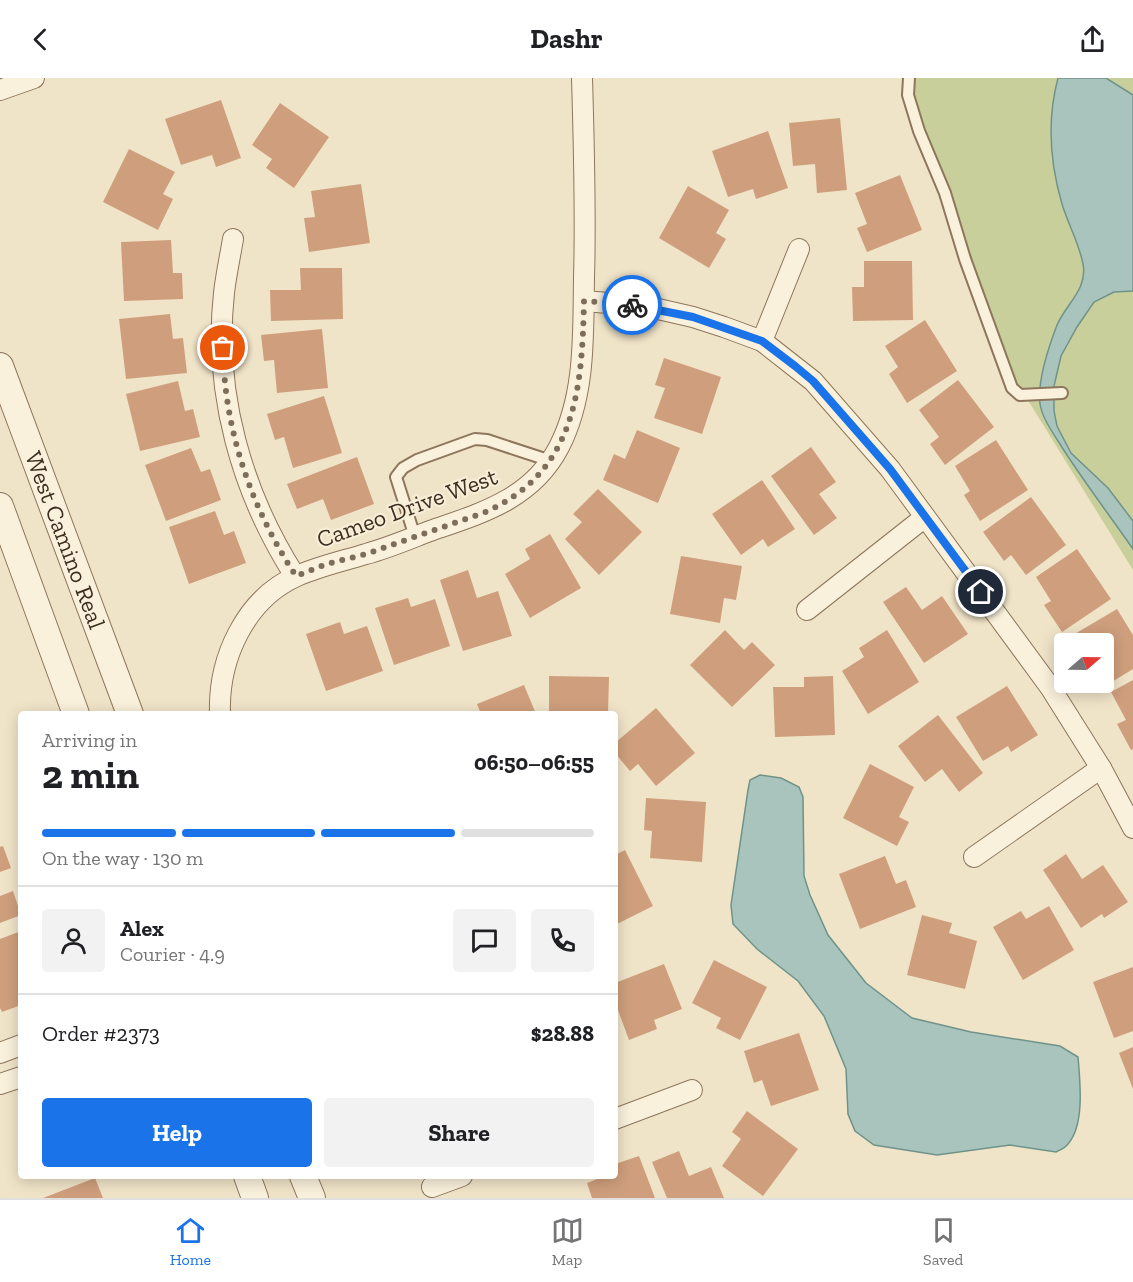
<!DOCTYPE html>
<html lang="en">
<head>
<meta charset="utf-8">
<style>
  body { margin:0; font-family:"Zilla Slab",serif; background:#f2f2f2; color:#202124; height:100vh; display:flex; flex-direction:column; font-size:22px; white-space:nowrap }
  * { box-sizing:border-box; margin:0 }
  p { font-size:20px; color:#757577 }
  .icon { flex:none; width:33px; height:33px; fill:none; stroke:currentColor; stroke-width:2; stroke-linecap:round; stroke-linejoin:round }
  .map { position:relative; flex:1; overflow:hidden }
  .panel { position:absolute; left:18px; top:633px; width:600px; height:468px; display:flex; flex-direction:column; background:#fff; border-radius:6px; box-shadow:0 3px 15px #0003 }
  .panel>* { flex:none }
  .needle { width:39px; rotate:70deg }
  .fabs { position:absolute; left:1054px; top:555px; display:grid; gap:12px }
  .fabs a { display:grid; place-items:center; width:60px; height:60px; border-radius:6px; background:#fff; box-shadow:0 3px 15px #0003; font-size:30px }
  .pin { position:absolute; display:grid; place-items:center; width:51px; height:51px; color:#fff; margin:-26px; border:3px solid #fff; border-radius:50%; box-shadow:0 2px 6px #0007 }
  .courier { position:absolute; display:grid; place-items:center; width:60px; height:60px; margin:-30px; border:4px solid #1a73e8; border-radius:50%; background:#fff; color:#222; box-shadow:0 2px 8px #0007 }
  .summary em { font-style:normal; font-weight:700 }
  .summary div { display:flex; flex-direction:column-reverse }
  .summary { display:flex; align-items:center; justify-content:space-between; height:102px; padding:0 24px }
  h1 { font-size:39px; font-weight:700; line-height:45px }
  .bar { display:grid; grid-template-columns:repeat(4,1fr); gap:9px 6px; align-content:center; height:72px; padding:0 24px }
  .bar i { height:8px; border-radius:4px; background:#e0e0e0 }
  .bar .current { background:#1a73e8 }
  .bar p { grid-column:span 4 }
  .line { display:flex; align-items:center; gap:15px; padding:0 24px; border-top:2px solid #e0e0e0 }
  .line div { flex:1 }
  .round { display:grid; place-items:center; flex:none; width:63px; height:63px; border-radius:6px; background:#f2f2f2 }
  .button { display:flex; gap:12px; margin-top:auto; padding:12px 24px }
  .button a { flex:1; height:69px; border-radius:6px; background:#1a73e8; color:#fff; font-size:24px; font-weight:700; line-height:69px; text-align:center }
  .button a+a { background:#f2f2f2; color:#202124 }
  header { display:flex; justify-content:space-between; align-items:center; height:78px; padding:0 24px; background:#fff; font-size:27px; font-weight:700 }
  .tabs { display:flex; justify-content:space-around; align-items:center; height:84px; border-top:2px solid #e0e0e0; background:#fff; font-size:16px; color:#757577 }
  .tabs a { display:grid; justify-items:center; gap:3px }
  .tabs .current { color:#1a73e8 }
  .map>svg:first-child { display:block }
  .green { fill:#c9cf9b }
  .water { fill:#a9c4bc; stroke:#6f938a; stroke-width:1.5 }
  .building { fill:#cf9f7d }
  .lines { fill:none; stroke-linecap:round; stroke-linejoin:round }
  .service-casing { stroke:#8d765c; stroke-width:14 }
  .minor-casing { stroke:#8d765c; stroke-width:22 }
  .tertiary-casing { stroke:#8d765c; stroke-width:28 }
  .service { stroke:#faf1dc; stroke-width:10 }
  .minor { stroke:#faf1dc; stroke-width:20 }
  .tertiary { stroke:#faf1dc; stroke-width:26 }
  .done { stroke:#7c6e5b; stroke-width:6; stroke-dasharray:0 10.8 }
  .route { stroke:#1a73e8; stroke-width:8 }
  .labels { text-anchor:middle; stroke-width:4.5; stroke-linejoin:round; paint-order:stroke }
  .street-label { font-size:24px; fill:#3d2e20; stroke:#f7eed8 }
</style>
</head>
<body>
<header><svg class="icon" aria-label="back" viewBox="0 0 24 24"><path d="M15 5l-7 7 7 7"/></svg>Dashr<svg class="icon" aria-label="share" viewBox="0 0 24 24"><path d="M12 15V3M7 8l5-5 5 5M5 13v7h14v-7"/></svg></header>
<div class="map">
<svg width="1133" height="1120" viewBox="0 0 1133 1120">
  <rect width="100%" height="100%" fill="#f0e4c8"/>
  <!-- green -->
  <polygon class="green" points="905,0 1133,0 1133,492 1011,295"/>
  <!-- water -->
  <g class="water">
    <path d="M1058,0H1106L1133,17V213L1114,214L1094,224L1077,249L1061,278L1054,308V333L1057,348L1071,375L1108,410L1133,443V471C1108,435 1081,400 1058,363C1051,352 1042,339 1040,326C1037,303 1049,268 1057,247C1066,226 1088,211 1083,186C1079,165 1068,146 1062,126C1050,85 1047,41 1058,0Z"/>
    <path d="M760,697L781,700L799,709L803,719L804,798L810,817L828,857L866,905L912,940L971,954L1060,968L1078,979C1080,1003 1085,1047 1068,1066C1065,1070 1060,1072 1056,1074L1010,1067L937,1077L874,1067L855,1053L848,1036L846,991L824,938L798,903L757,871L733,846L731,827L748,712L750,702Z"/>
  </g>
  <!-- building -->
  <g class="building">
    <polygon points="221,22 241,80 216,89 212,77 181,87 165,41"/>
    <polygon points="280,25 329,59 294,110 266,90 272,81 252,67"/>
    <polygon points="840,40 847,112 817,115 815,86 793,88 789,45"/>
    <polygon points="768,53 788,110 756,121 753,111 728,119 712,73"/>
    <polygon points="129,71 175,94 163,116 173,121 158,152 103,124"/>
    <polygon points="900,97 922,152 867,174 857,150 867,146 855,115"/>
    <polygon points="361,106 370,165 309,174 304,140 315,139 311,113"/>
    <polygon points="688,108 729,132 716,155 726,161 709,190 659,160"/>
    <polygon points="171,162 173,195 182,195 183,221 124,223 121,164"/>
    <polygon points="864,183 912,183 913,242 853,243 852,209 864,209"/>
    <polygon points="300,190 342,190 343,241 271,243 270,212 301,212"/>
    <polygon points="170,236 173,261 183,260 187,295 126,301 119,241"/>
    <polygon points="925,242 957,293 907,325 889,296 898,289 885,268"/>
    <polygon points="322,251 328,310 277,315 274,282 264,283 261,257"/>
    <polygon points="664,280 721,299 702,356 654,340 665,310 655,307"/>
    <polygon points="958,302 994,349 945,387 930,366 939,359 919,332"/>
    <polygon points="178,303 185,333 193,331 200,359 140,373 126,316"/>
    <polygon points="324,318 342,375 293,390 284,359 275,362 267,336"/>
    <polygon points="637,352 680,370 658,425 603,402 614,376 625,381"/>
    <polygon points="996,362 1028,412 980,443 964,417 970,413 955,388"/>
    <polygon points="811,369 836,404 819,416 837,440 814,457 771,398"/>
    <polygon points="191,370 201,394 210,391 221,422 166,443 145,387"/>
    <polygon points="357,379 374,426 331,442 323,421 297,431 287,406"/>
    <polygon points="762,402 795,451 768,469 763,461 741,477 712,436"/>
    <polygon points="598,411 642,454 599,497 565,461 582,444 573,436"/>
    <polygon points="1031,419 1066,467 1026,497 1011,477 1004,483 983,454"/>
    <polygon points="215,433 224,457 234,453 246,485 189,506 169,449"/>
    <polygon points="550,456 581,510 530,540 505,496 530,481 525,471"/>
    <polygon points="1077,471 1111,521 1062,554 1044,527 1051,523 1036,499"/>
    <polygon points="681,478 742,488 736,522 724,520 720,545 670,536"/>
    <polygon points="468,492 477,520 498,513 512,558 463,573 440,502"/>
    <polygon points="906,509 922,532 942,518 968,556 924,585 883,524"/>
    <polygon points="408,520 411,529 435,521 450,568 394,587 375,530"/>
    <polygon points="1117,531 1133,557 1133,591 1097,613 1091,604 1104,604 1104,566 1078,566 1073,557"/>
    <polygon points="340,544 344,556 367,548 383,593 326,613 306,556"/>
    <polygon points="725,552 744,572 752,564 775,587 732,629 690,587"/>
    <polygon points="887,552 919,604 868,636 842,593 864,579 859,570"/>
    <polygon points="549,598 609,599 608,636 549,636"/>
    <polygon points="833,598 835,657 775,659 773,609 804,609 804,599"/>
    <polygon points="1133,602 1133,671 1131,672 1117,646 1126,642 1111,614"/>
    <polygon points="524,607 536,636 481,636 477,626"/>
    <polygon points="1007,608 1038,657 1011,674 1008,668 983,683 956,639"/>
    <polygon points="656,630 695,675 656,708 638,686 630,693 615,675 615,665"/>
    <polygon points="938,637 983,695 959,714 942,691 925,704 898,668"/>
    <polygon points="870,686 914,709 899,739 909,744 897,768 843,740"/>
    <polygon points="646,720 706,724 702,784 650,780 652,753 644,752"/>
    <polygon points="3,768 11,790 0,794 0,769"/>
    <polygon points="625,772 653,828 615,847 615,777"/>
    <polygon points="1066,776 1082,801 1103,787 1128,824 1104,840 1102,836 1081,850 1043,792"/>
    <polygon points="885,778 896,806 906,802 916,829 860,851 839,796"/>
    <polygon points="13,813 21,837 0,845 0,818"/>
    <polygon points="1049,828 1074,872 1023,902 993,849 1021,833 1026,841"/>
    <polygon points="922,837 952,845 949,855 977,863 965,911 907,897"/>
    <polygon points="21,853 21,927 2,934 0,930 0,861"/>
    <polygon points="714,882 767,909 740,962 716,950 721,940 692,925"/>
    <polygon points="664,886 682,931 654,942 657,951 629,962 615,924 615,905"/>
    <polygon points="1133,889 1133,953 1114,960 1093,904"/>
    <polygon points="799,955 819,1012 771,1028 762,1002 754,1005 744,973"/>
    <polygon points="1133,969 1133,1011 1119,975"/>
    <polygon points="747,1033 798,1071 763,1118 722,1088 741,1061 732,1054"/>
    <polygon points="679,1073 689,1098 711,1089 724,1120 667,1120 652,1084"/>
    <polygon points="639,1078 655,1120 592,1120 587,1105 605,1098 615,1098 617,1094 615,1086"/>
    <polygon points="95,1100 103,1120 43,1120"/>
  </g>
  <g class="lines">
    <!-- service casing -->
    <g class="service-casing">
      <g id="service">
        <polyline points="909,0 908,17 919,53 945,115 965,181 1012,310 1020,317 1062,315"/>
        <polyline points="415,459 396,399 403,390 417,382 475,361 487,362 551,383"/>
      </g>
    </g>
    <!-- minor casing -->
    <g class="minor-casing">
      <g id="minor">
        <polyline points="0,12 34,0"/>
        <path d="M233,161C230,179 226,197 224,215C213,315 242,415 295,498"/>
        <polyline points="584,223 645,228 693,239 724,249 762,263 813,303 890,391 1050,609 1101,690 1133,750"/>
        <polyline points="762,263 799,171"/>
        <polyline points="807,532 925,439"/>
        <path d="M220,636C218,581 245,521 297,498C320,488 343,483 366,476C388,470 409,461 430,453C482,435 532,421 559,369C586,317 583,256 584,200C586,133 584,67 582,0"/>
        <polyline points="974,779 1101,690"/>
        <polyline points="0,975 21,967"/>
        <polyline points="0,1006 21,999"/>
        <polyline points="615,1041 692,1012"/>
        <polyline points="432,1109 462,1098"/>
      </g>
    </g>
    <!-- tertiary casing -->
    <g class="tertiary-casing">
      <g id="tertiary">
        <path id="s1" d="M0,288L130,636"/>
        <polyline points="0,428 76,636"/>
        <polyline points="247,1098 255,1120"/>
        <polyline points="303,1098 312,1120"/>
      </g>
    </g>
    <!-- service -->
    <use href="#service" class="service"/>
    <!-- minor -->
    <use href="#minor" class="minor"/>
    <!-- tertiary -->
    <use href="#tertiary" class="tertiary"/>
  </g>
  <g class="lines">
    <!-- done -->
    <path class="done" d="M223,270C224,351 251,430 296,498L327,486L366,476L483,435C576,395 582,312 584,223L632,227"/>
    <!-- route -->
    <polyline class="route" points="632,227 693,239 762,263 795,288 813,303 890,391 981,514"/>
  </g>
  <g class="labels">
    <!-- street labels -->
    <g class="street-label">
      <text transform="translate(407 430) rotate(-20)" y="8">Cameo Drive West</text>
      <text dy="8" stroke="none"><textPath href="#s1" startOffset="186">West Camino Real</textPath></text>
    </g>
  </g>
</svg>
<div class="fabs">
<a><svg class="needle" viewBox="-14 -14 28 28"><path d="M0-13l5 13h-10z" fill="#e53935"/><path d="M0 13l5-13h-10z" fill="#757577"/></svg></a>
</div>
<div class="pin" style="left:223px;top:270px;background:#ea580c"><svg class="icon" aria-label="bag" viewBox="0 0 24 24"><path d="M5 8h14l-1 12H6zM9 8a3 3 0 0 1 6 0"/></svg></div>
<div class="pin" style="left:981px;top:514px;background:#1f2937"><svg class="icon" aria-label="home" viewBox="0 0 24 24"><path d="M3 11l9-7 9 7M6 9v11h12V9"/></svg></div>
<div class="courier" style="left:632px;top:227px"><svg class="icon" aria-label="bike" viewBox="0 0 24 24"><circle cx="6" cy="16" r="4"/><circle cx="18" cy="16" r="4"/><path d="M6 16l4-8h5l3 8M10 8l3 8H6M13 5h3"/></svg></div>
<section class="panel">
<div class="summary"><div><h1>2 min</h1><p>Arriving in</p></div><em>06:50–06:55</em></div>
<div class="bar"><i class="current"></i><i class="current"></i><i class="current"></i><i></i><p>On the way · 130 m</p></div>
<div class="line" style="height:108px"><a class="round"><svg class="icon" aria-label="person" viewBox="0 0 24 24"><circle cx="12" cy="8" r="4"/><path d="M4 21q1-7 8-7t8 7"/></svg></a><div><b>Alex</b><p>Courier · 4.9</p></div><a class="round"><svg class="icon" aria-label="chat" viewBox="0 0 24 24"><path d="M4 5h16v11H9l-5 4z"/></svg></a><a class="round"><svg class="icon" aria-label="phone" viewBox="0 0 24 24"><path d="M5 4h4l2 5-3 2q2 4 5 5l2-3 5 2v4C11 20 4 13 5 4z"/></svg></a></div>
<div class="line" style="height:78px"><div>Order #2373</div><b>$28.88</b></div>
<div class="button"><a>Help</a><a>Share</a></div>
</section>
</div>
<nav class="tabs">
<a class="current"><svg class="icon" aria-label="home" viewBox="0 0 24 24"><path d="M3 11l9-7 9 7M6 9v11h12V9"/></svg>Home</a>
<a><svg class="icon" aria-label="map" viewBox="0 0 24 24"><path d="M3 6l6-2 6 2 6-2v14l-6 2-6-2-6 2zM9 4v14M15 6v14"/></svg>Map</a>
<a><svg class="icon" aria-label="saved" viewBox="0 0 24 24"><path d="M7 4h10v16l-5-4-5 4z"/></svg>Saved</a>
</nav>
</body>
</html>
